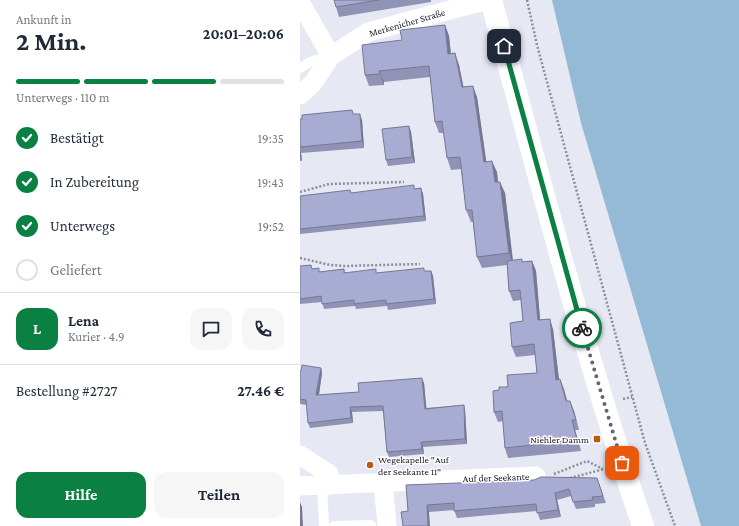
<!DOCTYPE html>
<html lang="de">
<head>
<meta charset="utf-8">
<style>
  body { margin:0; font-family:"Crimson Pro",serif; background:#f6f6f7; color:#1f2937; height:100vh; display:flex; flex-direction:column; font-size:15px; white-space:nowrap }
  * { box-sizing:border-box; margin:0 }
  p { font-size:13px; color:#747a83 }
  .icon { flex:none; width:22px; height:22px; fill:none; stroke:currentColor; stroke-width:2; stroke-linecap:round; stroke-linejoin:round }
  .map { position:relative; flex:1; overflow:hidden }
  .panel { display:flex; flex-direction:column; background:#fff; width:300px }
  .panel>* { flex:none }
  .pin { position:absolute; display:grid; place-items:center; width:34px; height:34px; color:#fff; margin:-17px; border-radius:8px; box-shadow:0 2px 6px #0006 }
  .courier { position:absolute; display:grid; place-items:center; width:40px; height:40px; margin:-20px; border:3px solid #0b8043; border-radius:50%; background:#fff; color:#222; box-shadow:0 1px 5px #0007 }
  .overview em { font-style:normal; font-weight:700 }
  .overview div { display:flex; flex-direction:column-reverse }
  .overview { display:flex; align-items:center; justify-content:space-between; height:68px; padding:0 16px }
  h1 { font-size:26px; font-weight:700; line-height:30px }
  .bar { display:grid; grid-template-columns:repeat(4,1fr); gap:6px 4px; align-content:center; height:48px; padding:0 16px }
  .bar i { height:5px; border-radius:3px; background:#e0e1e3 }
  .bar .active { background:#0b8043 }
  .bar p { grid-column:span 4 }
  .line { display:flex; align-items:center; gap:10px; padding:0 16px; border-top:1px solid #e0e1e3 }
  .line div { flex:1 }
  .round { display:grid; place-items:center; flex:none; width:42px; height:42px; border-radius:12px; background:#f6f6f7 }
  ol { padding:0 16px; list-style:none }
  li { display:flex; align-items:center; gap:12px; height:44px }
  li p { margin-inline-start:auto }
  li .icon { padding:4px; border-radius:50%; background:#0b8043; color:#fff; stroke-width:4 }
  li:last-child { color:#747a83 }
  li i { width:22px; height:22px; border:2px solid #e0e1e3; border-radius:50% }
  .button { display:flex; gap:8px; margin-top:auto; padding:8px 16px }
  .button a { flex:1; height:46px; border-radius:12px; background:#0b8043; color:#fff; font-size:16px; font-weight:700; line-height:46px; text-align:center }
  .button a+a { background:#f6f6f7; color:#1f2937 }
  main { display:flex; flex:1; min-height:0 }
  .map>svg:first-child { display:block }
  .water { fill:#95bad5 }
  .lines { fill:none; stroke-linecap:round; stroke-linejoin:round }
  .path { stroke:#8d8e97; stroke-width:2.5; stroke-dasharray:2 2; stroke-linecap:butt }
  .service { stroke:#fff; stroke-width:10 }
  .minor { stroke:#fff; stroke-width:19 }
  .tertiary { stroke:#fff; stroke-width:22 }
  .wall { fill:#9093b5 }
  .shaded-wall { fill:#767893 }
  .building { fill:#a8abd2; stroke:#767893 }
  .done { stroke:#66676e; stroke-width:4; stroke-dasharray:0 7.2 }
  .route { stroke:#0b8043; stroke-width:5 }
  .poi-dot { fill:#b95b0e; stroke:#fff; stroke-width:1.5 }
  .labels { text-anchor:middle; stroke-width:3; stroke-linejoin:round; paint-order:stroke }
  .street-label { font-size:10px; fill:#212226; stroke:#fff }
  .poi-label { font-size:10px; fill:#212226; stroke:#fff; text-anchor:end }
</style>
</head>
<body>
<main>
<section class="panel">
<div class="overview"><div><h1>2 Min.</h1><p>Ankunft in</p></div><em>20:01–20:06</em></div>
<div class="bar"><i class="active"></i><i class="active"></i><i class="active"></i><i></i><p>Unterwegs · 110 m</p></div>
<ol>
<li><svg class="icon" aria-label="check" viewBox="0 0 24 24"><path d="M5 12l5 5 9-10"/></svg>Bestätigt<p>19:35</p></li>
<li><svg class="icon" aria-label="check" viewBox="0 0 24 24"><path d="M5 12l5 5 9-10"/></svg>In Zubereitung<p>19:43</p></li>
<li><svg class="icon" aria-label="check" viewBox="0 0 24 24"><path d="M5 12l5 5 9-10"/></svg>Unterwegs<p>19:52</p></li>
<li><i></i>Geliefert</li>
</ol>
<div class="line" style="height:72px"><b class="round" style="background:#0b8043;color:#fff">L</b><div><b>Lena</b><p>Kurier · 4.9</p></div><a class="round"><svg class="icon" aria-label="chat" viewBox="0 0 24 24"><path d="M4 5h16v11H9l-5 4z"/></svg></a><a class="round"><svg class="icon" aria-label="phone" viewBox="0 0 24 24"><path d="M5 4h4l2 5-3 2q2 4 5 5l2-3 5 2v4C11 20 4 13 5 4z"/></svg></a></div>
<div class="line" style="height:52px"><div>Bestellung #2727</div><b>27.46 €</b></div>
<div class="button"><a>Hilfe</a><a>Teilen</a></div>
</section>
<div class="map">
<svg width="439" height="526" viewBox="0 0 439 526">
  <rect width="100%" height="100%" fill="#e6e8f4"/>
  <!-- water -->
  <polygon class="water" points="252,0 439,0 439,526 401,526 281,123"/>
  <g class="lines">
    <!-- path -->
    <g class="path">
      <polyline points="227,0 237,45 345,443 375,526"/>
      <polyline points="0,192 29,184 104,182"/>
      <polyline points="0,258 30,265 45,266 120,264"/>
      <polyline points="323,399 332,397"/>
      <polyline points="254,474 287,461 303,469"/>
      <polyline points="270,478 304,469"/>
    </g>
    <!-- service -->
    <g class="service">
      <polyline points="0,68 10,62 30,56"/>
      <polyline points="22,485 24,526"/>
      <polyline points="34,526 71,525"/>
    </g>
    <!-- minor -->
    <g class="minor">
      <polyline points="0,2 31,56"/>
      <polyline points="0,95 13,83 31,56 68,32 187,0"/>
      <polyline points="0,455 29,474 29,485"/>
      <polyline points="83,482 87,526"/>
      <polyline points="0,486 236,476"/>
    </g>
    <!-- tertiary -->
    <path class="tertiary" d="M191,0C239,176 284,353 343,526"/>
  </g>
  <!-- wall -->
  <g class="wall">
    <polygon points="34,0 131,0 131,2 39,17 36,7"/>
    <polygon points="145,25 149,36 151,54 159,65 163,87 177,97 186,162 197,172 198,182 205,193 213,260 223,262 232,261 236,271 240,320 253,329 259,379 260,379 267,401 274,411 279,430 275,430 281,451 208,458 205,448 203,421 198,422 194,412 199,390 237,373 235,355 216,357 212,347 223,321 221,300 213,301 209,291 207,265 182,268 177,257 173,222 171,222 166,210 161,169 151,170 147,158 144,133 139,133 135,122 130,77 84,82 84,85 69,86 65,75 102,40"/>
    <polygon points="54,114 62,120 64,148 1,153 2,161 0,161 0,119"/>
    <polygon points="109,126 111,132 115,163 88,166 86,160"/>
    <polygon points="121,188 123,194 126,221 0,234 0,200 51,193"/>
    <polygon points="0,266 13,269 20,272 44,269 45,273 77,273 131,271 133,276 136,304 88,310 87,306 56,309 55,306 24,309 22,302 0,304"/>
    <polygon points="21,368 22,373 19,395 59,392 124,383 126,408 164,405 165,410 167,444 123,447 124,454 89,457 87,452 83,411 52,412 53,423 10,428 8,423 7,405 0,404 0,371"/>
    <polygon points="297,478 306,503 295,504 295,507 276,509 271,496 257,500 261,517 240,520 237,511 157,518 154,510 129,512 108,511 106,485"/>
  </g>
  <!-- shaded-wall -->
  <g class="shaded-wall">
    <polygon points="145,25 149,36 152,66 148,54"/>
    <polygon points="155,53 159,65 166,99 162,87"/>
    <polygon points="79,71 84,82 84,85 80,74"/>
    <polygon points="173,86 177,97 188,173 184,162"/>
    <polygon points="60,114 62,120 64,148 62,141"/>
    <polygon points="109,126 111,132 115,163 112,157"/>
    <polygon points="0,151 1,153 2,161 0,157"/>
    <polygon points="192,161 197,172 199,194 195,182"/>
    <polygon points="200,182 205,193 213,264 209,253"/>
    <polygon points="121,188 123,194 126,221 124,216"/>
    <polygon points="232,261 236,271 241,330 238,320"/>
    <polygon points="131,271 133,276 136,304 134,299"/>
    <polygon points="250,319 253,329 260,390 256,380"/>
    <polygon points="21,368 22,373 18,400 16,395"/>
    <polygon points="122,378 124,383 127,414 125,409"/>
    <polygon points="260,379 264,389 270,411 266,401"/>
    <polygon points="270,401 274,411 279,430 276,420"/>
    <polygon points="164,405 165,410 167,444 165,439"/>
    <polygon points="50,407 52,412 53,423 51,418"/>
    <polygon points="272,420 275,430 281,451 277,440"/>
    <polygon points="121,442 123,447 124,454 122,449"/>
    <polygon points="255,493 257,500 261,517 258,510"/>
    <polygon points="0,502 2,507 3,526 0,526"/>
    <polygon points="127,505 129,512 130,526 128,526"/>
  </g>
  <!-- building -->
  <g class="building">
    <polygon points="34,0 79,0 36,7"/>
    <polygon points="145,25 148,54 155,53 162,87 173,86 184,162 192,161 195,182 200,182 209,253 177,257 172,210 166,210 160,157 147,158 142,121 135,122 129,66 79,71 80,74 65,75 62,45 102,40 100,30"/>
    <polygon points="52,110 53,114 60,114 62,141 0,147 0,119 2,119 2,115"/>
    <polygon points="109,126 112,157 86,160 82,129"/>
    <polygon points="114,185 114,189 121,188 124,216 0,229 0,200 1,200 0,196 50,190 51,193"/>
    <polygon points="222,259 222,262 232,261 238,320 250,319 256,380 260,379 266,401 270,401 276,420 272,420 277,440 205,448 202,411 194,412 193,391 199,390 199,387 208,387 207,375 237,373 234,344 212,347 210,323 223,321 220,290 209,291 207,261"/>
    <polygon points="11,265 12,269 19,268 19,272 44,269 44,273 76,269 76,273 124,268 124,271 131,271 134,299 86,304 86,300 54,304 54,300 22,304 21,296 0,299 0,266"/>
    <polygon points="2,365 21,368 16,395 59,392 58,383 122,378 125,409 164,405 165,439 121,442 122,449 87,452 83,406 50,407 51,418 8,423 6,400 0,399 0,371 1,371"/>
    <polygon points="241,477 297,478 303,496 292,497 293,500 273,502 269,489 255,493 258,510 237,513 236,504 154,511 154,503 127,505 128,526 103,526 101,512 108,511 106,485 234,480"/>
  </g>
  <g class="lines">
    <!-- done -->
    <polyline class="done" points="282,328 322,463"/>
    <!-- route -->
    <polyline class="route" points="204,46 282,328"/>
  </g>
  <!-- markers -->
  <g class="poi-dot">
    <rect x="293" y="435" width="8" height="8" rx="2"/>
    <circle cx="70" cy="465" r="4"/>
  </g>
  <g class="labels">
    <!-- street labels -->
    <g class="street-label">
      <text transform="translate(107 22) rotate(-16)" y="4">Merkenicher Straße</text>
      <text transform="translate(196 477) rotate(-2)" y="4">Auf der Seekante</text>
    </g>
    <!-- poi labels -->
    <g class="poi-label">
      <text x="289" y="443">Niehler Damm</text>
      <text x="78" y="463" text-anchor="start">Wegekapelle "Auf<tspan x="78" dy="12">der Seekante 11"</tspan></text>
    </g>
  </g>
</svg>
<div class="pin" style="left:322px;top:463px;background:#ea580c"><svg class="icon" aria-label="bag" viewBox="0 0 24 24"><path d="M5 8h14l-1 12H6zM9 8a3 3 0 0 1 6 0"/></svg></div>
<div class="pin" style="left:204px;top:46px;background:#1f2937"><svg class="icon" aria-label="home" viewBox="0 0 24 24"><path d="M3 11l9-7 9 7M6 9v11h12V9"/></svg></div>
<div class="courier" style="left:282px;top:328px"><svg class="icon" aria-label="bike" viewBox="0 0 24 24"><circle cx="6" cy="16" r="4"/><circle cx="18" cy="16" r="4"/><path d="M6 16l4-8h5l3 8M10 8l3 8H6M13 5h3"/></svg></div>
</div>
</main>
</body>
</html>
